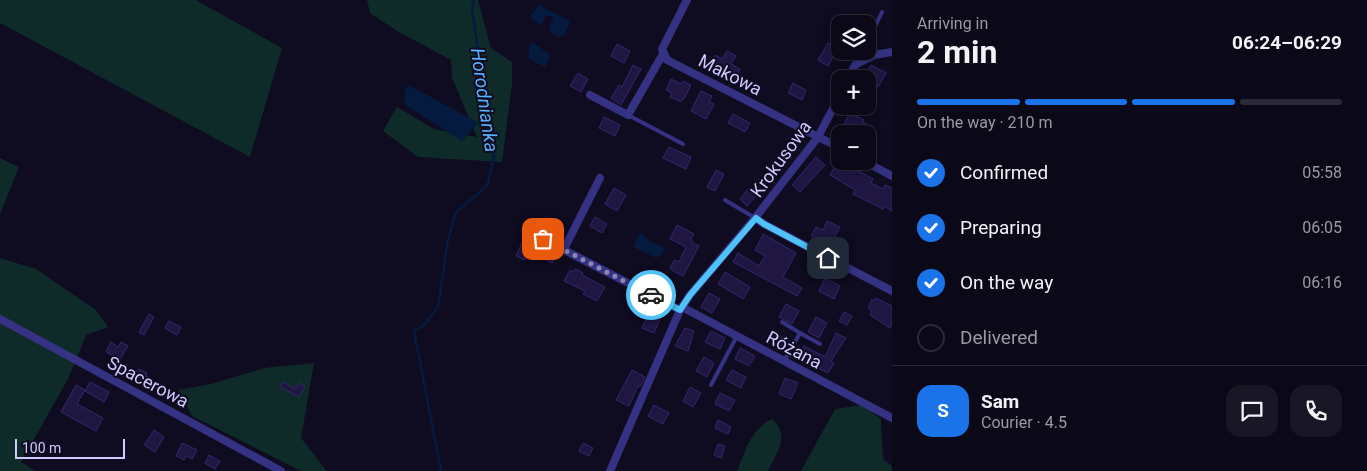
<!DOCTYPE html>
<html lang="en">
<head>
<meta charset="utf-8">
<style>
  body { margin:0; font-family:Roboto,sans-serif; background:#191625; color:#f1f3f6; height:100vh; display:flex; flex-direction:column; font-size:19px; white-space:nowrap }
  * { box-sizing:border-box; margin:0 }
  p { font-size:16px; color:#9a9aa2 }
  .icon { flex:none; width:28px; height:28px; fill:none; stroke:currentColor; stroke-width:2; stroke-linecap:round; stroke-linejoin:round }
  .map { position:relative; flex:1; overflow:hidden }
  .panel { display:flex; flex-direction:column; background:#0b0818; width:475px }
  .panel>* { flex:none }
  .tools { position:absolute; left:831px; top:15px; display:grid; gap:10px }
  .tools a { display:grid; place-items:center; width:45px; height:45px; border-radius:10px; background:#0b0818; box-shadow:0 2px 12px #0003,0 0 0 1px #2b2937; font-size:25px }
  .scale { position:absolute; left:15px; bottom:12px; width:110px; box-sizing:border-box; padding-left:5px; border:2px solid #d0caff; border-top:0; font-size:14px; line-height:18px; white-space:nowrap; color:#d0caff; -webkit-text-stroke:4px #0f0b20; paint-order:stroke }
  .pin { position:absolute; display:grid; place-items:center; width:42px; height:42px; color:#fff; margin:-21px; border-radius:10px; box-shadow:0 2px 8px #0006 }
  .courier { position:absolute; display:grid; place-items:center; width:50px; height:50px; margin:-25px; border:4px solid #4fc3f7; border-radius:50%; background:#fff; color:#222; box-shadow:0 1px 6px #0007 }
  .headline em { font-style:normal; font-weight:700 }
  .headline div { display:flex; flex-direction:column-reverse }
  .headline { display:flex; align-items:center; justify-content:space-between; height:85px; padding:0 25px }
  h1 { font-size:32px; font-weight:700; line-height:38px }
  .bar { display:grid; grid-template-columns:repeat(4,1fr); gap:8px 5px; align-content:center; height:60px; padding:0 25px }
  .bar i { height:6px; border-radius:4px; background:#2b2937 }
  .bar .selected { background:#1a73e8 }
  .bar p { grid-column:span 4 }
  .line { display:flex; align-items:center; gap:12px; padding:0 25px; border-top:1px solid #2b2937 }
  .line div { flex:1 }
  .round { display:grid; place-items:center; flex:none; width:52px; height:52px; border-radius:15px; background:#191625 }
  ol { padding:0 25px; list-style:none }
  li { display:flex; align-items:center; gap:15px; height:55px }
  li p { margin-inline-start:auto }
  li .icon { padding:5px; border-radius:50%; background:#1a73e8; color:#fff; stroke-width:4 }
  li:last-child { color:#9a9aa2 }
  li i { width:28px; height:28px; border:2px solid #2b2937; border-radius:50% }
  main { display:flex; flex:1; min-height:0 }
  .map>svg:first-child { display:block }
  .green { fill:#0e2a29 }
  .water { fill:#051a3f }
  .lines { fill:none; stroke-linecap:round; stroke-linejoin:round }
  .stream { stroke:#051a3f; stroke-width:2.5 }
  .building { fill:#1f1642; stroke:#342670 }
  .lane { stroke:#353283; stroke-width:4 }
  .street { stroke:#353283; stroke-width:8 }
  .done { stroke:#8c87b1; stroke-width:5; stroke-dasharray:0 9 }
  .route { stroke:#4fc3f7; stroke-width:6 }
  .labels { text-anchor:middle; stroke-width:4; stroke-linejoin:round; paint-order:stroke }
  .street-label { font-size:18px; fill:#d0caff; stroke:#0f0b20 }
  .water-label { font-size:19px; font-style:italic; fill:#58b2ff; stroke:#0f0b20 }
</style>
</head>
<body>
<main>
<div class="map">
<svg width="892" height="471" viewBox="0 0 892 471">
  <rect width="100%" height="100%" fill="#0f0b20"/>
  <!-- green -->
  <g class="green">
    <polygon points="0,0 196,0 282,48 250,157 0,23"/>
    <polygon points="367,0 478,0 491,48 512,62 512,84 502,162 418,157 383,131 397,107 434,129 477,137 452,78 451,60 397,31 370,13"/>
    <polygon points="0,158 19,167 0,214"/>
    <polygon points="0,258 36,269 96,310 108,327 86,335 68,379 21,462 35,471 0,471"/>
    <polygon points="314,363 301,438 327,471 301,471 192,416 178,390 211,384 264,368"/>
    <polygon points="862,405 881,419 883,459 892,466 892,471 801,471 835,409"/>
    <path d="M772,419C791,436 777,452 768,471H737C746,450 750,430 772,419Z"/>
  </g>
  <!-- water -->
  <g class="water">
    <polygon points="539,5 568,20 570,23 564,35 559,37 550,32 549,29 554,18 551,16 546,16 541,25 531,19 531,15"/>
    <polygon points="532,42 551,55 545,67 529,59 529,46"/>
    <polygon points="409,85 478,123 462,141 405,105 405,91"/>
    <path d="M642,233C651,246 657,242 665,249L660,256L656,258L633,247L639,235Z"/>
  </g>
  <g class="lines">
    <!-- stream -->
    <polyline class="stream" points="441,471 414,331 424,325 438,307 448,240 456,212 487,186 494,156 472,9 474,0"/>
  </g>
  <!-- building -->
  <g class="building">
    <polygon points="828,43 838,48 828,66 818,60"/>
    <polygon points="617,44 630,51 624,63 611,56"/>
    <polygon points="727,51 736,56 731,64 740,69 736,77 710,63 715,55 722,59"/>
    <polygon points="633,65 641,69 621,105 611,98 619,85 622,87"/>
    <polygon points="871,65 886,73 878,87 874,85 868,96 868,79 864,79"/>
    <polygon points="578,73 588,79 581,92 570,86"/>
    <polygon points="671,79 681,84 683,81 691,85 684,99 683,98 681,102 670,97 672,93 666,90"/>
    <polygon points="793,83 806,90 802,100 788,93"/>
    <polygon points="701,91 712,96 709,102 714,104 706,119 691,111"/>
    <polygon points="850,113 864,120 863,122 866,124 863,131 859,129 858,131 844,124"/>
    <polygon points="733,114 750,123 745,132 728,123"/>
    <polygon points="604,117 620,125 615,136 599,128"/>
    <polygon points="669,147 691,157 686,169 663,158"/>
    <polygon points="816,157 825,165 800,192 792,185"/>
    <polygon points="837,163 855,173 857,170 873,179 871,183 883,189 885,185 892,188 892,211 884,206 883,209 853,194 855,190 830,175"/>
    <polygon points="716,170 724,174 715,191 707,187"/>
    <polygon points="614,188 626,195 617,211 605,204"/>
    <polygon points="749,188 757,195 747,206 740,199"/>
    <polygon points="595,217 607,224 602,233 590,226"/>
    <polygon points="538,218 551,224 546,234 534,227"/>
    <polygon points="827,221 840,227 830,245 811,236 816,227 823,230"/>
    <polygon points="677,225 694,234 691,238 693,243 699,246 683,276 670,269 674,260 679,262 686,247 670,239"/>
    <polygon points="763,234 796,253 783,277 802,288 797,296 733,262 738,253 759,266 765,256 755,250"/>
    <polygon points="525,236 534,241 529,250 535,253 532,260 526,257 525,260 516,256"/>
    <polygon points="546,247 558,253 552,263 541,257"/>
    <polygon points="575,269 583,273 582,275 605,287 597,301 583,294 585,291 564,281 570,270 573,272"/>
    <polygon points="725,272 750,287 743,299 718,284"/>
    <polygon points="825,278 840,286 834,299 819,291"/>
    <polygon points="709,293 720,299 712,313 701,307"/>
    <polygon points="876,298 892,306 892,325 890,328 870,315 872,311 868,308 872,299 874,301"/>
    <polygon points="786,304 799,311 792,324 779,317"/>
    <polygon points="649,312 661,317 654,333 642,328"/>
    <polygon points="844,312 852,316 847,325 839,321"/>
    <polygon points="149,314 154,317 144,335 139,332"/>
    <polygon points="816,317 827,323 819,338 808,332"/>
    <polygon points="169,321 181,327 177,335 165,328"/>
    <polygon points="685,328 694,331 688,351 675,346"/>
    <polygon points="771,330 788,341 785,348 780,345 778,347 767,338"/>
    <polygon points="711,331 725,338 720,349 705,342"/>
    <polygon points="836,333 846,338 831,361 834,363 828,373 797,358 804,346 825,357"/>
    <polygon points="111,342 118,347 121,342 128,346 120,360 106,352"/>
    <polygon points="740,348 755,356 749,366 735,359"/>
    <polygon points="704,357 714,363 707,377 696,371"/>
    <polygon points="133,369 137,371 139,369 147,373 146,376 150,378 146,385 129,376"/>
    <polygon points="632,370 645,377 640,387 638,386 629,406 616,400"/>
    <polygon points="732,370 746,377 741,388 726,380"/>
    <polygon points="785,378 798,383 791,399 779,394"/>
    <polygon points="90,382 109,392 104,402 85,391"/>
    <polygon points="283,382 295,389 299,383 305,387 299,397 280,387"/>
    <polygon points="76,385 85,390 77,404 103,418 96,431 61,412"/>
    <polygon points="690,387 701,393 693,407 683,401"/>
    <polygon points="720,393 735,400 729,411 715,404"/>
    <polygon points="654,405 669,413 663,424 648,416"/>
    <polygon points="718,420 731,427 728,434 715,428"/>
    <polygon points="154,430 164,437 155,452 144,445"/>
    <polygon points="182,443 197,450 192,459 186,456 184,460 176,456"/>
    <polygon points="583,443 593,448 589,456 579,451"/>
    <polygon points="718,444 725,446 721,458 714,455"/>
    <polygon points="209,455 220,461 215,469 205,463"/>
  </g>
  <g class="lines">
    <!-- lane -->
    <g class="lane">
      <polyline points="868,41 882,12"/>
      <polyline points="856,63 862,51"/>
      <polyline points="628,115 683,144"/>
      <polyline points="725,200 755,218"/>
      <polyline points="782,322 800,333"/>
      <polyline points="784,361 800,333 820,344"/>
      <polyline points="711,385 737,336"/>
    </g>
    <!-- street -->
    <g class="street">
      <polyline points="687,0 662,49 667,60 840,148"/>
      <polyline points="848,79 855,65 874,55 892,52"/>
      <polyline points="590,95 628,115 663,54"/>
      <polyline points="864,161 892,176"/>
      <polyline points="755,218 764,224 892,291"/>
      <polyline points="543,239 680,310"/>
      <polyline points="564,249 600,178"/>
      <polyline points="682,307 892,418"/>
      <polyline points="0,319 281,471"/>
      <polyline points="610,471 680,310 690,295 755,218 818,137 840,95"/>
    </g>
  </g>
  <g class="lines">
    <!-- done -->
    <polyline class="done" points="543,239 651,295"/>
    <!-- route -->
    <polyline class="route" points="651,295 680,310 690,295 756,218 764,224 828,258"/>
  </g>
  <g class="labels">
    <!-- street labels -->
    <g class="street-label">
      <text transform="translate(730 75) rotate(27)" y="6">Makowa</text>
      <text transform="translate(781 159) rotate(-54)" y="6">Krokusowa</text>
      <text transform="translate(794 350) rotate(28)" y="6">Różana</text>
      <text transform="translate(148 382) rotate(28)" y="6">Spacerowa</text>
    </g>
    <!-- water labels -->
    <g class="water-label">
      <text transform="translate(485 100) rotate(82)" y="7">Horodnianka</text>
    </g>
  </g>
</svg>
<div class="tools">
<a><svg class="icon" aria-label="layers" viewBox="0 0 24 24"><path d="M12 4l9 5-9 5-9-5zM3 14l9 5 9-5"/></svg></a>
<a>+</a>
<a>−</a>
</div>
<div class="scale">100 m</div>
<div class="pin" style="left:543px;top:239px;background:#ea580c"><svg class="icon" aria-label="bag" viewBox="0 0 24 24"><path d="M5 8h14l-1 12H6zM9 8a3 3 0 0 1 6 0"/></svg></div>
<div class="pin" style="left:828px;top:258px;background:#1f2937"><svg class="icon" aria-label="home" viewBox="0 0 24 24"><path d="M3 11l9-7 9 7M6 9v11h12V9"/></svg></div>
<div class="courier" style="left:651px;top:295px"><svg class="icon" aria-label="car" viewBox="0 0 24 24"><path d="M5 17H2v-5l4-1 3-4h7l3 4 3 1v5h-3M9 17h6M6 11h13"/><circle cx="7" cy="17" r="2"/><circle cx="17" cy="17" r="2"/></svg></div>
</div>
<section class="panel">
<div class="headline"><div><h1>2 min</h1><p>Arriving in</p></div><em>06:24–06:29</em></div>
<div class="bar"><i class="selected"></i><i class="selected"></i><i class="selected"></i><i></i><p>On the way · 210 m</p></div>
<ol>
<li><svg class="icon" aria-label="check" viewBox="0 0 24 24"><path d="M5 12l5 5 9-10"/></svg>Confirmed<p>05:58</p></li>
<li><svg class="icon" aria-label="check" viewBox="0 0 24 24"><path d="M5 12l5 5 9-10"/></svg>Preparing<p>06:05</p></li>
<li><svg class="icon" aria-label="check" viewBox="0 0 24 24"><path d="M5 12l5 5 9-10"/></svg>On the way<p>06:16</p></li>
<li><i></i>Delivered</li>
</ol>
<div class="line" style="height:90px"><b class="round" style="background:#1a73e8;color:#fff">S</b><div><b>Sam</b><p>Courier · 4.5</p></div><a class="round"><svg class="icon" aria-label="chat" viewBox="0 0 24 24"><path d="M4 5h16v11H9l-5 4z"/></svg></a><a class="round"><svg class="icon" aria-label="phone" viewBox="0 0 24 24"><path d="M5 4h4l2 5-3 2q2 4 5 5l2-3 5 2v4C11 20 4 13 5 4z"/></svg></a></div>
</section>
</main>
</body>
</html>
